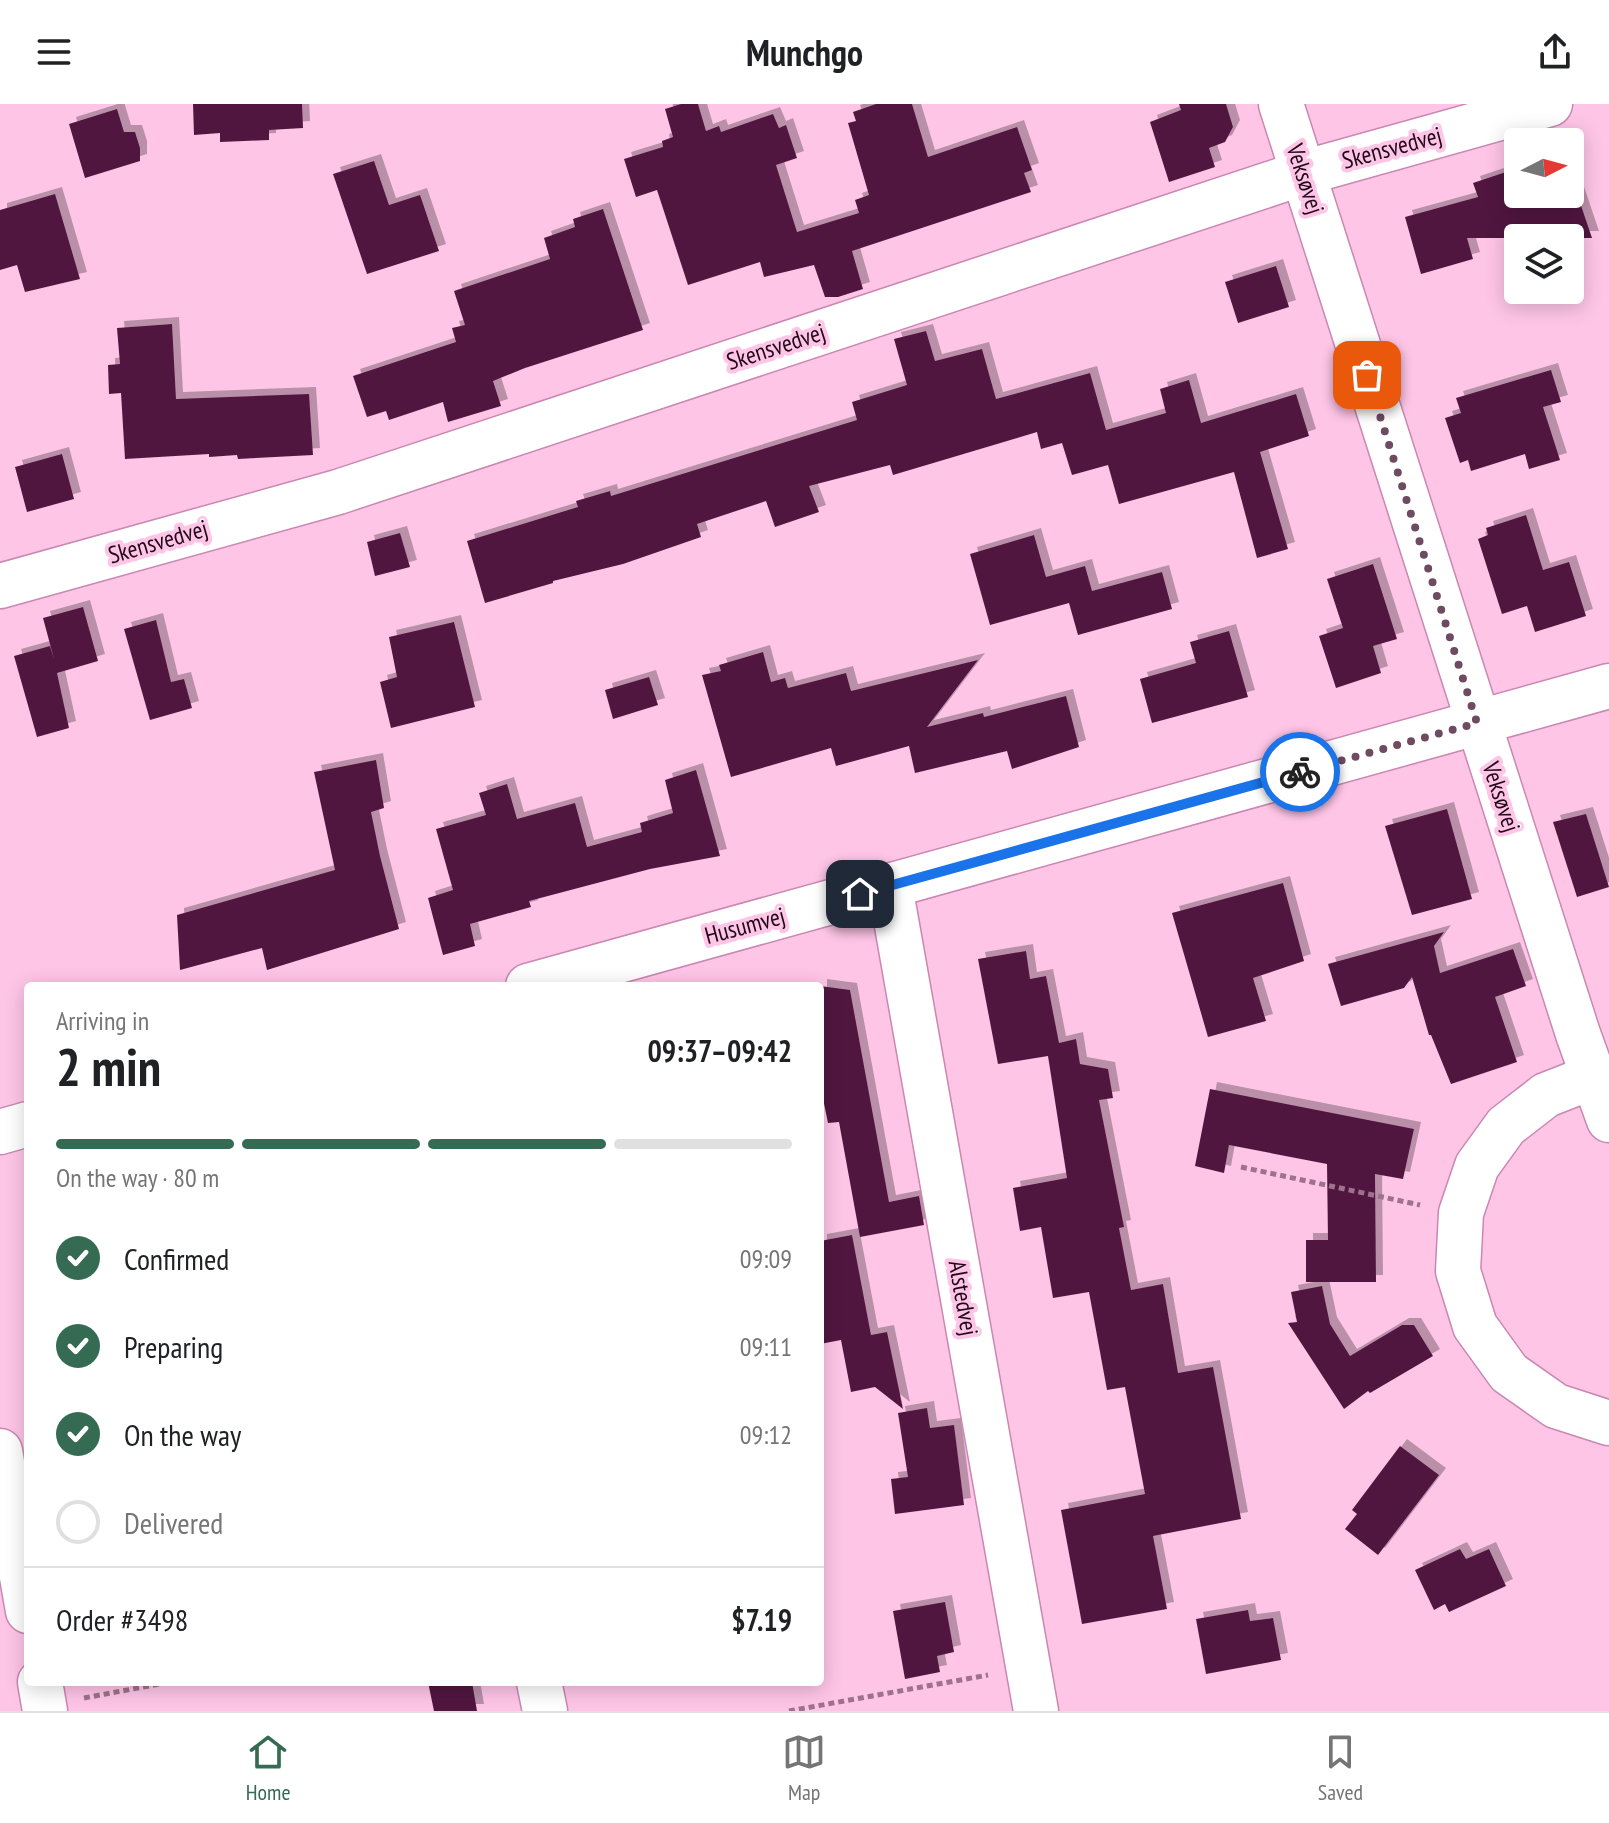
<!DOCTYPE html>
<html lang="en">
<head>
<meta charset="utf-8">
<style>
  body { margin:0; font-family:"PT Sans Narrow",sans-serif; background:#f6f6f6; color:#202124; height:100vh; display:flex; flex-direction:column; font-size:30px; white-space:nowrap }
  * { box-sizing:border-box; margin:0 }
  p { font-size:26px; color:#757577 }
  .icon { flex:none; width:44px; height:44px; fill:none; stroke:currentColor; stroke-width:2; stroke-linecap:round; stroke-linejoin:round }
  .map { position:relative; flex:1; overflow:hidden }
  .panel { position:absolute; left:24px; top:878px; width:800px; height:704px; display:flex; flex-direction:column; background:#fff; border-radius:8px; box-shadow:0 4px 20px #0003 }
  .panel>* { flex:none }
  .needle { width:52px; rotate:84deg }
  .fabs { position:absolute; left:1504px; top:24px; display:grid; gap:16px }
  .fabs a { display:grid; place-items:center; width:80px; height:80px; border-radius:8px; background:#fff; box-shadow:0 4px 20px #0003; font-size:40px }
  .pin { position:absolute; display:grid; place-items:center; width:68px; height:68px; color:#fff; margin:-34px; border-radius:16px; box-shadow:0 4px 12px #0006 }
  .courier { position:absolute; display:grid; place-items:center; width:80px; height:80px; margin:-40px; border:6px solid #1a73e8; border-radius:50%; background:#fff; color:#222; box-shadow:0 2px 10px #0007 }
  .head em { font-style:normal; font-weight:700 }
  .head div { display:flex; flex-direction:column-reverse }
  .head { display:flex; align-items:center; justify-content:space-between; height:136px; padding:0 32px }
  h1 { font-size:52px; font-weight:700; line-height:60px }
  .bar { display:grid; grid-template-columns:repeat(4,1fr); gap:12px 8px; align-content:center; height:96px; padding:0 32px }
  .bar i { height:10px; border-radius:6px; background:#e0e0e0 }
  .bar .on { background:#346b52 }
  .bar p { grid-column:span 4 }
  .line { display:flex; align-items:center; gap:20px; padding:0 32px; border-top:2px solid #e0e0e0 }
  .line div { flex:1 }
  ol { padding:0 32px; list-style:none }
  li { display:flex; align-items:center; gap:24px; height:88px }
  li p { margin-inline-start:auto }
  li .icon { padding:8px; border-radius:50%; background:#346b52; color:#fff; stroke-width:4 }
  li:last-child { color:#757577 }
  li i { width:44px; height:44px; border:4px solid #e0e0e0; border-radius:50% }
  header { display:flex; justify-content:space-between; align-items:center; height:104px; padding:0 32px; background:#fff; font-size:36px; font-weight:700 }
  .tab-bar { display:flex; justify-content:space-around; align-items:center; height:112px; border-top:2px solid #e0e0e0; background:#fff; font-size:22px; color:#757577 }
  .tab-bar a { display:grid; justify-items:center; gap:4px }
  .tab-bar .on { color:#346b52 }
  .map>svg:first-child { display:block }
  .building { fill:#51193f; filter:url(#shadow) }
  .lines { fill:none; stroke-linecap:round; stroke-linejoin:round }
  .street-casing { stroke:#ca87b1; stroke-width:47 }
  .secondary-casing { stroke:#ca87b1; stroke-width:47 }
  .path { stroke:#9d728d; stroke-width:5; stroke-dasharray:6 4; stroke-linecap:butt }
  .street { stroke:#fff; stroke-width:44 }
  .secondary { stroke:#fff; stroke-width:44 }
  .done { stroke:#6e4b61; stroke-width:8; stroke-dasharray:0 14.4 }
  .route { stroke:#1a73e8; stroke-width:10 }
  .labels { text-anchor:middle; stroke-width:8; stroke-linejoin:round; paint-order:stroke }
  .street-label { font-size:24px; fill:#210919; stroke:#fec5e7 }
</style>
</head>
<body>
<header><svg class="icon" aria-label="menu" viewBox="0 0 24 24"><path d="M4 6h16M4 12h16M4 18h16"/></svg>Munchgo<svg class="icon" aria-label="share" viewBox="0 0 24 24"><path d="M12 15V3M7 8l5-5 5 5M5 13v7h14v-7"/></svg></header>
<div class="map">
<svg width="1609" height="1607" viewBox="0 0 1609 1607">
  <defs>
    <filter id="shadow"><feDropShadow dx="7" dy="-7" stdDeviation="0" flood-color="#0004"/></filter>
  </defs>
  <rect width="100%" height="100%" fill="#fec5e7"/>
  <!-- building -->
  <g class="building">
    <polygon points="193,0 302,0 303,24 269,26 269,36 220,38 220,29 194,31"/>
    <polygon points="681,0 698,0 706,27 719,22 721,28 773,10 779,24 786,21 797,54 776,61 797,128 859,109 855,96 869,91 848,19 856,17 853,8 876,0 912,0 928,53 1017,23 1032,66 1024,69 1031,88 852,147 863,185 838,193 825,193 814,161 764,173 760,158 688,181 657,86 636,93 624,55 663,43 662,37 673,33 665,5"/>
    <polygon points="1179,0 1226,0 1233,23 1225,38 1209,44 1215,63 1169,78 1150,18 1181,6"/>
    <polygon points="117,5 124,28 135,28 140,44 140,57 85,74 69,20"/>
    <polygon points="374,57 389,101 420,91 439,147 367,170 333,70"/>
    <polygon points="1518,64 1518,92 1526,90 1570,90 1570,76 1572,75 1592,134 1467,134 1473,155 1421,170 1405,113 1478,93 1473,79"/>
    <polygon points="55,90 80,175 25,188 17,161 0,166 0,106"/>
    <polygon points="603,105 643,226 525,264 493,277 501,302 448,318 443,298 389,316 386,307 367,313 353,272 456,238 452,224 465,221 454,187 550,155 544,134 575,123 573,115"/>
    <polygon points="1276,162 1289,203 1238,219 1225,178"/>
    <polygon points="172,220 176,295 309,290 313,351 238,355 237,351 209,353 209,350 125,355 121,289 109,290 108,261 120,260 117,224"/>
    <polygon points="926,227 935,257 982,245 996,295 1090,269 1106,326 1166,309 1160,285 1189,276 1201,319 1296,290 1309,332 1260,348 1288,445 1257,454 1234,368 1119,400 1108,361 1072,371 1062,339 1041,345 1037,328 893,371 890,361 809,382 819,408 775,423 766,397 697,420 701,433 623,460 553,477 553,479 485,499 467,437 578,403 576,397 610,387 611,392 857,316 852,298 907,281 894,235"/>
    <polygon points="1551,266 1561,298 1543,303 1560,356 1529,365 1525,350 1471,367 1468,356 1460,359 1445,314 1461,309 1456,294"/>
    <polygon points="62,350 74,395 27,408 15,363"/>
    <polygon points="1526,411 1543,466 1569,458 1586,512 1535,528 1527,502 1502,510 1478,435 1488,431 1486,424"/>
    <polygon points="400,429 410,463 375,472 367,438"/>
    <polygon points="1034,431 1046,473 1085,462 1092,487 1162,468 1172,505 1078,531 1069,499 990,521 970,450"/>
    <polygon points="1373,460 1397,535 1373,542 1381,569 1336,584 1319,532 1343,524 1327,475"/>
    <polygon points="83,503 98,557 57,569 69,624 37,633 14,552 50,542 54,555 43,514"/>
    <polygon points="156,516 171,578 184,575 192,604 150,616 124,525"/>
    <polygon points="454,518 475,603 391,624 380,578 397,573 389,533"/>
    <polygon points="1229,527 1248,593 1152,619 1140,575 1196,559 1190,538"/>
    <polygon points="763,548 771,578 785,574 788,584 846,569 851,587 978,556 927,623 983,609 984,613 1066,592 1079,643 1012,665 1007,647 915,669 909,642 836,662 831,644 731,673 702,571 721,567 719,561"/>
    <polygon points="649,573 658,601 613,615 605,586"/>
    <polygon points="376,656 384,704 371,708 380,752 399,825 267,866 262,844 180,866 177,811 335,766 314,668"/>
    <polygon points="696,666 720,752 650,765 529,797 531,803 470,820 475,842 443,851 428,794 453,786 436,725 486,711 479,689 507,680 517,715 575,699 587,743 642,728 640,719 673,709 665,676"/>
    <polygon points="1447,705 1472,795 1412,811 1385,722"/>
    <polygon points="1586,710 1609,783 1577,793 1553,718"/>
    <polygon points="1283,779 1304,857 1253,874 1266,917 1208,933 1172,809"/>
    <polygon points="1444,828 1434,842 1440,869 1513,845 1526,882 1495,893 1517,958 1451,980 1431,931 1429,931 1412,873 1404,884 1341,902 1328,860"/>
    <polygon points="1026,847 1030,875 1046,872 1059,939 1076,935 1080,960 1108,965 1113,994 1099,996 1124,1123 1119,1124 1131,1186 1163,1180 1178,1269 1213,1263 1241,1415 1153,1432 1167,1505 1082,1520 1061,1406 1145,1390 1125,1283 1107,1286 1089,1188 1053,1194 1041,1123 1020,1127 1013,1084 1067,1074 1048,952 998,960 978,855"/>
    <polygon points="820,882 850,886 889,1098 919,1092 924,1121 860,1133 839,1018 828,1019 820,980"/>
    <polygon points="1210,985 1414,1025 1403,1075 1375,1070 1376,1178 1306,1178 1306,1136 1328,1136 1327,1060 1229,1041 1224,1069 1195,1062"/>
    <polygon points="852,1131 871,1231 887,1228 903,1305 875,1283 851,1288 841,1236 820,1240 820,1137"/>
    <polygon points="1322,1182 1330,1220 1350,1252 1402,1221 1414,1221 1433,1252 1370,1289 1368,1287 1344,1305 1288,1219 1297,1218 1291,1188"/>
    <polygon points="927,1304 930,1324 954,1321 964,1401 895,1410 891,1375 908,1373 898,1309"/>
    <polygon points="1400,1342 1439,1371 1378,1451 1345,1425 1357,1410 1352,1406"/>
    <polygon points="1460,1445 1466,1455 1489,1445 1506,1482 1449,1508 1445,1500 1434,1506 1415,1466"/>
    <polygon points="945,1498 954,1548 937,1552 940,1568 905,1575 893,1507"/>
    <polygon points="1248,1506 1250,1517 1273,1514 1281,1556 1206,1570 1196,1515"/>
    <polygon points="428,1578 472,1578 477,1607 434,1607"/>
  </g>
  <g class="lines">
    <!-- street casing -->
    <g class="street-casing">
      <g id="street">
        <polyline points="1281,0 1578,930 1609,1016"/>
        <polyline points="0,482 338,388 1303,69 1550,0"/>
        <polyline points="890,782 1036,1607"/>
        <polyline points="1592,973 1546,991 1506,1022 1477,1062 1461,1109 1458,1167 1475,1222 1509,1269 1556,1302 1609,1319"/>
        <polyline points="0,1347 28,1507"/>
        <polyline points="40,1578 45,1607"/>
        <polyline points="539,1578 545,1607"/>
      </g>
    </g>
    <!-- secondary casing -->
    <g class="secondary-casing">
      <g id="secondary">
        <polyline points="528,882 1609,582"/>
        <polyline points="0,1028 28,1020"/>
      </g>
    </g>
    <!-- path -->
    <g class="path">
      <polyline points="1241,1063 1420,1101"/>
      <polyline points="84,1594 170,1578"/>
      <polyline points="789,1607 988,1571"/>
    </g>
    <!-- street -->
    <use href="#street" class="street"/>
    <!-- secondary -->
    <use href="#secondary" class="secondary"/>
  </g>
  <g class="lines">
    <!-- done -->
    <polyline class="done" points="1300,668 1477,619 1367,271"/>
    <!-- route -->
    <polyline class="route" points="860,790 1300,668"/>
  </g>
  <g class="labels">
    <!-- street labels -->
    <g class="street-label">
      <text transform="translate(1392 44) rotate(-15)" y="8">Skensvedvej</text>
      <text transform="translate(1305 75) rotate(72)" y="8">Veksøvej</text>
      <text transform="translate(776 243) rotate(-18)" y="8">Skensvedvej</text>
      <text transform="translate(158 438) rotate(-16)" y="8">Skensvedvej</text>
      <text transform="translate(1501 693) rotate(72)" y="8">Veksøvej</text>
      <text transform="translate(745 822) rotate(-15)" y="8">Husumvej</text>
      <text transform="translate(963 1194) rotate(80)" y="8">Alstedvej</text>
    </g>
  </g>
</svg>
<div class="fabs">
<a><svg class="needle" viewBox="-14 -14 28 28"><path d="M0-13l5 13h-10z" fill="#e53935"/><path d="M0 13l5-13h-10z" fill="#757577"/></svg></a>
<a><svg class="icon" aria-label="layers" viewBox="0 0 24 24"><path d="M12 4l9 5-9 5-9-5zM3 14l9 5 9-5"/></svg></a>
</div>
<div class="pin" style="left:1367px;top:271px;background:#ea580c"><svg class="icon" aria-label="bag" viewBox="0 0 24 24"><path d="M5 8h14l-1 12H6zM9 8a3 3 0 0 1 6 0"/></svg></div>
<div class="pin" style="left:860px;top:790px;background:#1f2937"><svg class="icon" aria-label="home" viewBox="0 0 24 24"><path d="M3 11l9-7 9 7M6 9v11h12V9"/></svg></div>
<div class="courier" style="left:1300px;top:668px"><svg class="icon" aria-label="bike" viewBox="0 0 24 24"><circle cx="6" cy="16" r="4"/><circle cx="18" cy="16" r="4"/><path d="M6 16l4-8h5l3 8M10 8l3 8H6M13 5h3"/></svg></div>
<section class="panel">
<div class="head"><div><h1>2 min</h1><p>Arriving in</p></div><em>09:37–09:42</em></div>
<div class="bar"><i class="on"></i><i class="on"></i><i class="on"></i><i></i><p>On the way · 80 m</p></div>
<ol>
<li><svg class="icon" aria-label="check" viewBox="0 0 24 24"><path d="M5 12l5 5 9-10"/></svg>Confirmed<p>09:09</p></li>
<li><svg class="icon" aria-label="check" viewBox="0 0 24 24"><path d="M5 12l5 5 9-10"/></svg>Preparing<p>09:11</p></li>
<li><svg class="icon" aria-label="check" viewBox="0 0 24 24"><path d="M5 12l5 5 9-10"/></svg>On the way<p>09:12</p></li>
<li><i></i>Delivered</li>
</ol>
<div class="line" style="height:104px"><div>Order #3498</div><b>$7.19</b></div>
</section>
</div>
<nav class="tab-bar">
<a class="on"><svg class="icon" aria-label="home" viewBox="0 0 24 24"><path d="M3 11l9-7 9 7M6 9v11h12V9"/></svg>Home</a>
<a><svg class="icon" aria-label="map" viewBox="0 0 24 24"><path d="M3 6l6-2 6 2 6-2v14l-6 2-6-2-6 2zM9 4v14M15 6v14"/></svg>Map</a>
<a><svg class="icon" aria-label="saved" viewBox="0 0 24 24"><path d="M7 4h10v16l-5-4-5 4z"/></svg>Saved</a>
</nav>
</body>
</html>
